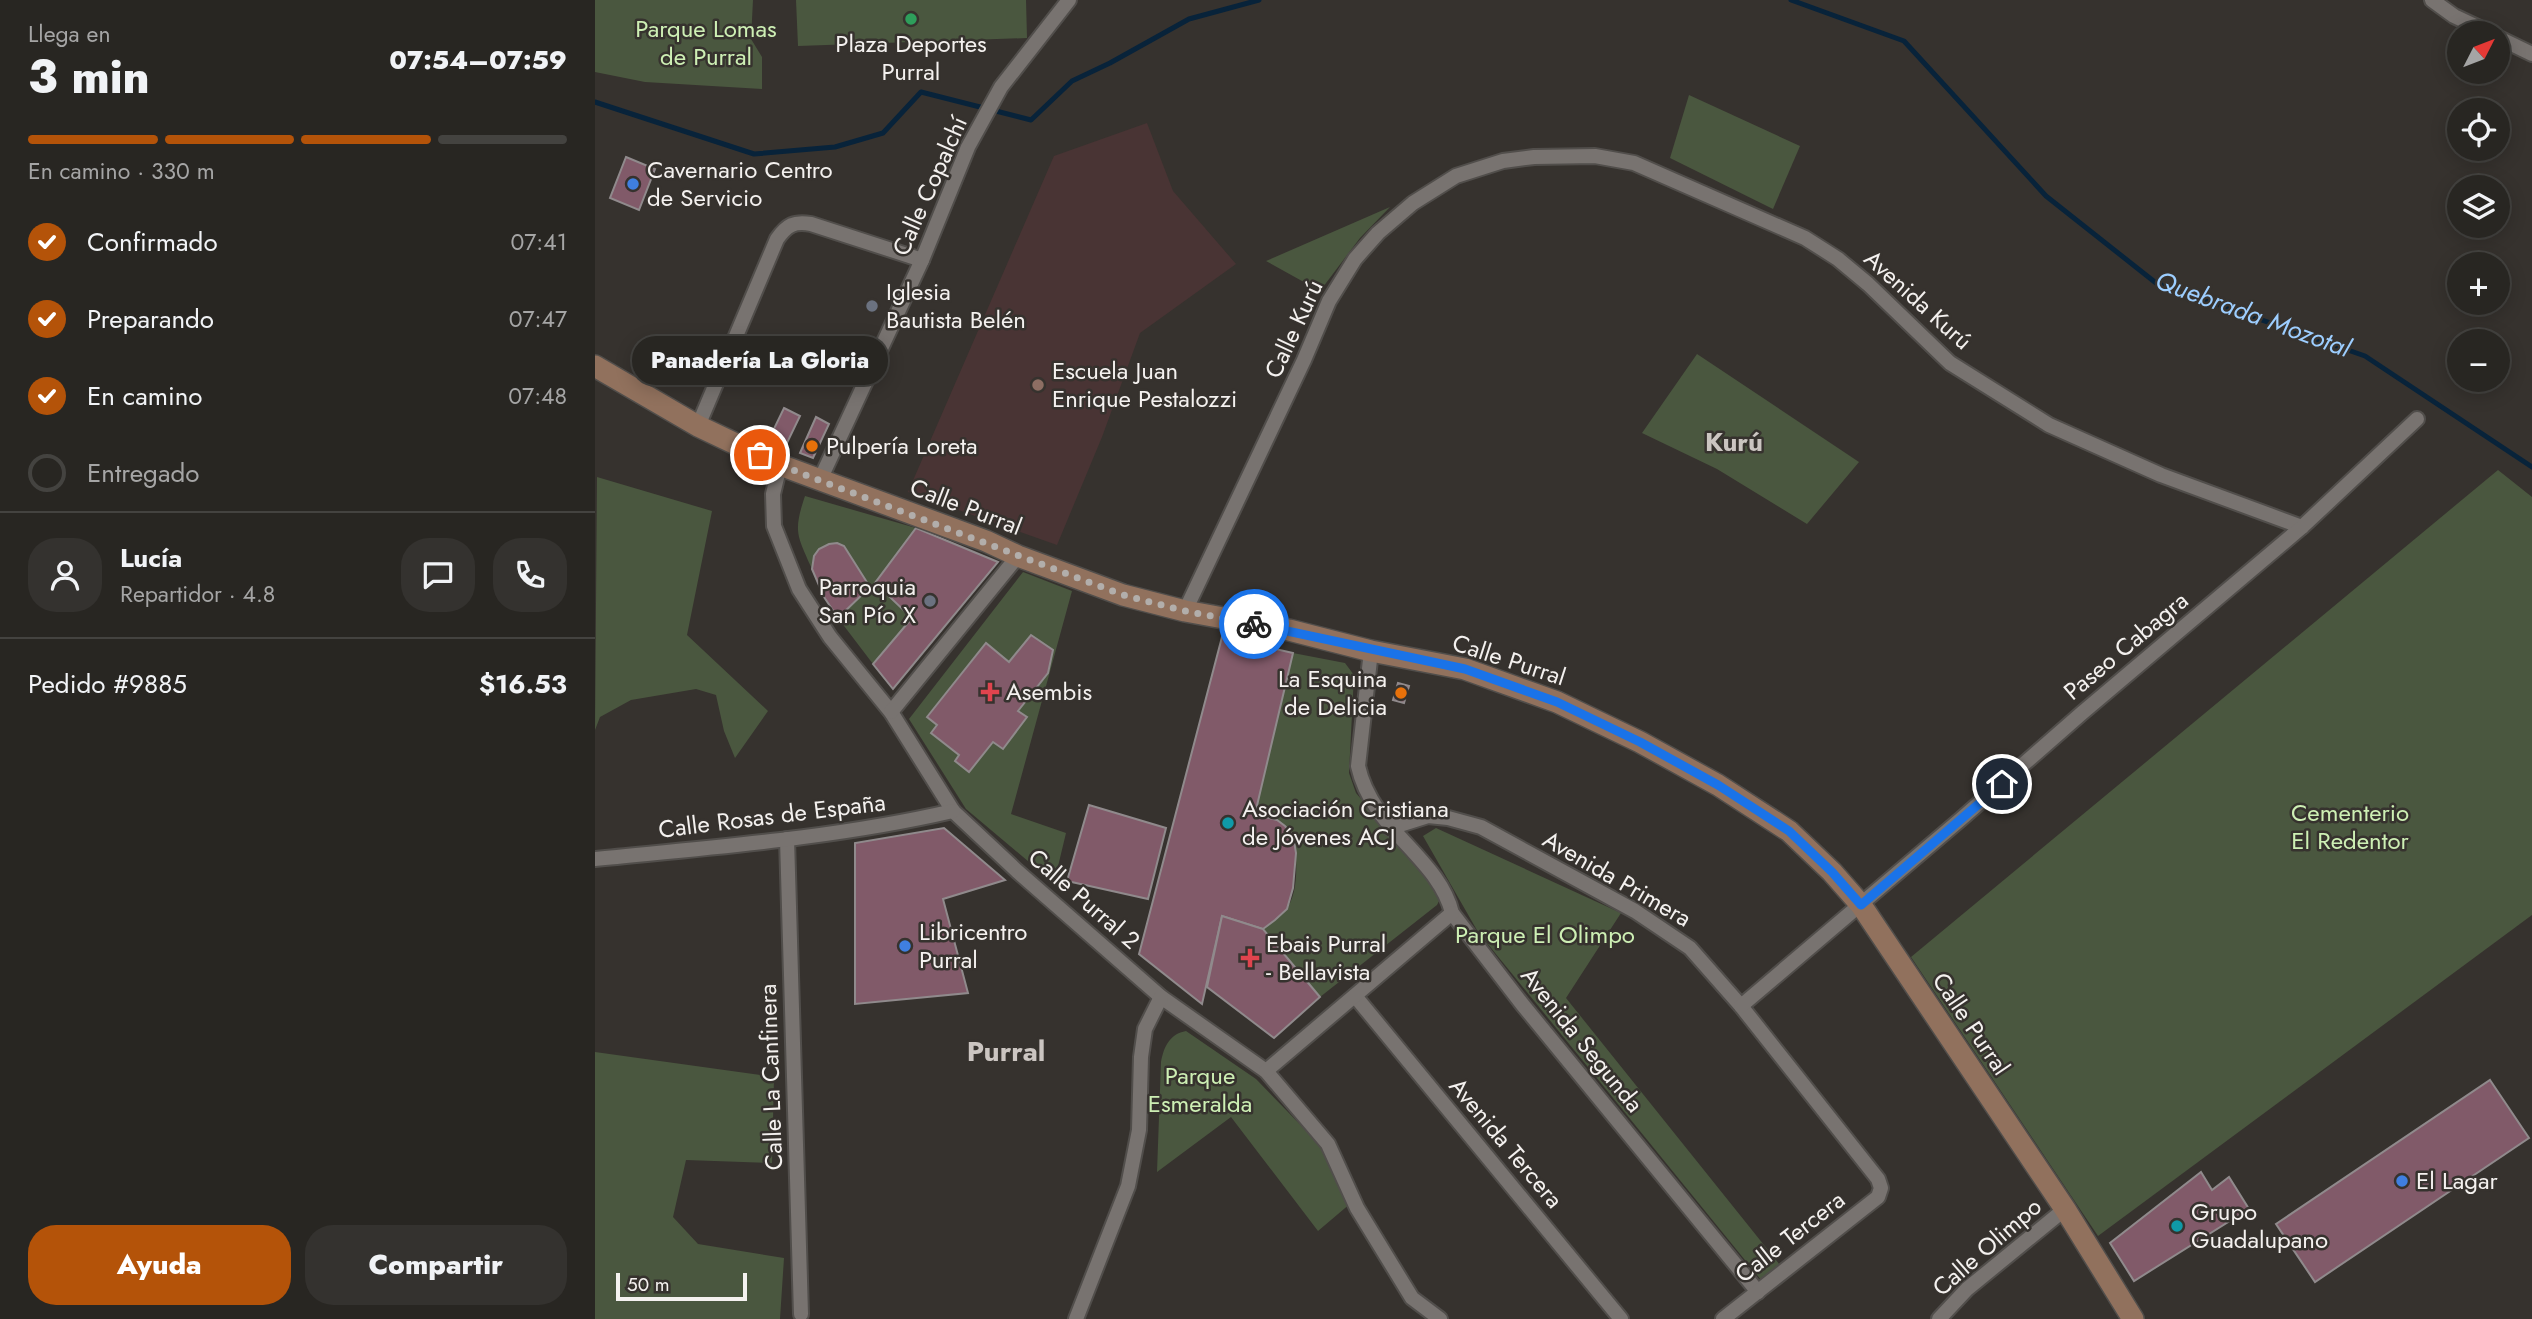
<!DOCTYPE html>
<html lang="es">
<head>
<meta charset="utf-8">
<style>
  body { margin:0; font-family:Jost,sans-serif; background:#34322f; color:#f1f3f6; height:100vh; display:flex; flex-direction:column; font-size:26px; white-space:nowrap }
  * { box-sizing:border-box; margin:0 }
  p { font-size:23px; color:#a5a5a5 }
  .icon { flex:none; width:38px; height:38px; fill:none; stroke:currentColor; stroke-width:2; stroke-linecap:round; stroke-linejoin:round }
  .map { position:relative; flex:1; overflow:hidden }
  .drawer { display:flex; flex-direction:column; background:#282622; width:595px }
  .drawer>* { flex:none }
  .needle { width:46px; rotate:48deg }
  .buttons { position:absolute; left:1852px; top:21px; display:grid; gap:14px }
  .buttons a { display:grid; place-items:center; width:63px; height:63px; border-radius:50%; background:#282622; box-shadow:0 4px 18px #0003,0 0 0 2px #444340; font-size:35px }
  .scale { position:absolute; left:21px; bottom:18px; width:131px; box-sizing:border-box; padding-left:7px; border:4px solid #f4f1ef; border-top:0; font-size:19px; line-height:24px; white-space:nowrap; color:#f4f1ef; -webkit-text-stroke:5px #36322e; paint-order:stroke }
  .pin { position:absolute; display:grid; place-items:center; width:60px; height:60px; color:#fff; margin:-30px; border:4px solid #fff; border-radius:50%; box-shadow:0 2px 7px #0007 }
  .courier { position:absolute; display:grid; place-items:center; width:70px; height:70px; margin:-35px; border:5px solid #1a73e8; border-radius:50%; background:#fff; color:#222; box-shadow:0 2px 9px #0007 }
  .bubble { position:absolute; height:49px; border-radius:24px; background:#282622; box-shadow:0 4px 18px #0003,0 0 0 2px #444340; font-size:23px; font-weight:800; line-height:49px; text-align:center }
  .head em { font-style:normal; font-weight:800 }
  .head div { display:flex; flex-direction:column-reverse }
  .head { display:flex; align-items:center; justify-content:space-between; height:119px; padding:0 28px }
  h1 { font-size:46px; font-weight:800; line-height:52px }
  .bar { display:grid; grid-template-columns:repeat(4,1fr); gap:10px 7px; align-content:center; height:84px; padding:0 28px }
  .bar i { height:9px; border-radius:5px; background:#444340 }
  .bar .on { background:#b45309 }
  .bar p { grid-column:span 4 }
  .line { display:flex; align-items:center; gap:18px; padding:0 28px; border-top:2px solid #444340 }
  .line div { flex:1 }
  .round { display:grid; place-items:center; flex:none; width:74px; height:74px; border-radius:28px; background:#34322f }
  ol { padding:0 28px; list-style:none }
  li { display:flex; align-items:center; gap:21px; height:77px }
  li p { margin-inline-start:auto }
  li .icon { padding:7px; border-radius:50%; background:#b45309; color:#fff; stroke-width:4 }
  li:last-child { color:#a5a5a5 }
  li i { width:38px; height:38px; border:4px solid #444340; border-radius:50% }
  .cta { display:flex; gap:14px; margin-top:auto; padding:14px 28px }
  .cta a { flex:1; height:80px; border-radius:28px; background:#b45309; color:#fff; font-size:28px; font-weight:800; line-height:80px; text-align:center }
  .cta a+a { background:#34322f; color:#f1f3f6 }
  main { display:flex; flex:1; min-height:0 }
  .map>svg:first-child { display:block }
  .education { fill:#493434 }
  .green { fill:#4a573f; fill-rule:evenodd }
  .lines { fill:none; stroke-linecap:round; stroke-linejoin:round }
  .stream { stroke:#08233a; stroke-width:5 }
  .building { fill:#815a69; stroke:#908a8c; stroke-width:2 }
  .street-casing { stroke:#514e4b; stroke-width:18 }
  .secondary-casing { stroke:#514e4b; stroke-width:24 }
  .street { stroke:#787370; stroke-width:14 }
  .secondary { stroke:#91715d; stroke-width:21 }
  .done { stroke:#b2aeab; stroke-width:7; stroke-dasharray:0 12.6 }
  .route { stroke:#1a73e8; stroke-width:9 }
  .leisure-dot { fill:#2e9e5b; stroke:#36322e; stroke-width:2.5 }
  .shop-dot { fill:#3f7fe0; stroke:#36322e; stroke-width:2.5 }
  .worship-dot { fill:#6b7280; stroke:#36322e; stroke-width:2.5 }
  .education-dot { fill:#8d6e63; stroke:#36322e; stroke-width:2.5 }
  .food-dot { fill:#e8710a; stroke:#36322e; stroke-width:2.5 }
  .health-dot { fill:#e0444e; stroke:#36322e; stroke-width:2.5 }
  .culture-dot { fill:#0f9aa8; stroke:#36322e; stroke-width:2.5 }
  .labels { text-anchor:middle; stroke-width:5; stroke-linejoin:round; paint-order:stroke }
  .park-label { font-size:24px; fill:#cdefb4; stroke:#36322e }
  .poi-label { font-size:24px; fill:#f4f1ef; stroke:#36322e; text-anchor:start }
  .street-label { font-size:24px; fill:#f4f1ef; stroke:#36322e }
  .water-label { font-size:26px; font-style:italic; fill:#9dceff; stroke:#36322e }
  .neighbourhood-label { font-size:26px; font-weight:bold; fill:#cbc5c1; stroke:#36322e }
  .quarter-label { font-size:28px; font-weight:bold; fill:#cbc5c1; stroke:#36322e }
</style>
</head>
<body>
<main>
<section class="drawer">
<div class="head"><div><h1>3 min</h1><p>Llega en</p></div><em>07:54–07:59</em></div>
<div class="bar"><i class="on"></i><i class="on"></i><i class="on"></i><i></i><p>En camino · 330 m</p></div>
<ol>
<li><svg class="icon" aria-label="check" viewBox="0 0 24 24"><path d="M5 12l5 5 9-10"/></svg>Confirmado<p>07:41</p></li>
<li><svg class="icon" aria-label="check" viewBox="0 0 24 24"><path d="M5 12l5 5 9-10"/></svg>Preparando<p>07:47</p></li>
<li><svg class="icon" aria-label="check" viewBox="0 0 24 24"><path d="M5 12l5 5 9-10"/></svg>En camino<p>07:48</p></li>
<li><i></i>Entregado</li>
</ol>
<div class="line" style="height:126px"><a class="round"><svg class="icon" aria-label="person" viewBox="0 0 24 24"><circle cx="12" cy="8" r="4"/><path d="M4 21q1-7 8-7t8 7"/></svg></a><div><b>Lucía</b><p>Repartidor · 4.8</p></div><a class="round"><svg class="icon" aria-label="chat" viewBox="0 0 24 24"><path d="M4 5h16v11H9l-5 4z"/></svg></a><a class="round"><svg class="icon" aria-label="phone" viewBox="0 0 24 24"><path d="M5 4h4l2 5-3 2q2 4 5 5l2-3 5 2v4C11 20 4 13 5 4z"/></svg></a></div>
<div class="line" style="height:91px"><div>Pedido #9885</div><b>$16.53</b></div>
<div class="cta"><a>Ayuda</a><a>Compartir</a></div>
</section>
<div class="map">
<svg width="1937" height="1319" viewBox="0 0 1937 1319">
  <rect width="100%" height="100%" fill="#36322e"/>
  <!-- education -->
  <polygon class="education" points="552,123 578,191 641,264 545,333 507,437 462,545 313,492 459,156"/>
  <!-- green -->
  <g class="green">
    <polygon points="0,0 158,0 156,39 167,57 167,89 50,82 0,72"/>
    <polygon points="201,0 431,0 432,38 203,46"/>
    <polygon points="1094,95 1205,146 1178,209 1075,158"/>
    <polygon points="795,207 765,238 725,291 671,261"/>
    <polygon points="1102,354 1264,462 1212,524 1122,469 1047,433"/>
    <polygon points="1903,470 1937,497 1937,915 1503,1236 1316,957"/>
    <polygon points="2,477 117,511 92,635 173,711 140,758 129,731 121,695 101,689 36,700 5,717 0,730"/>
    <path d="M210,496L321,528L280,583L317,618L278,664L243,618L275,586L249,546C230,539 220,551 217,569C202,535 198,532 210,496Z"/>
    <path d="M428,572L477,591L416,814L471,833L459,883L371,809L314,719ZM436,635L458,650L453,673L423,711L432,717L408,749L398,742L374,772L360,761L364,755L336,733L342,725L332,716L391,644L414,662Z"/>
    <path d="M698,653L750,663L759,675L754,773L761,793L844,891L845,899L842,905L725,997L668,929C676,923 684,918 690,911C705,893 702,856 698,835L660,814Z"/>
    <polygon points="841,828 1026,913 971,998 1185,1265 1167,1281 883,932 828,836"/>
    <path d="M591,1031L661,1079L727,1147L756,1203L723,1231L636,1117L562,1172L566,1062C569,1046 575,1034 591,1031Z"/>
    <polygon points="0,1052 179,1077 177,1163 91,1160 78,1217 103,1244 189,1258 185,1319 0,1319"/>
  </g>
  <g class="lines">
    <!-- stream -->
    <g class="stream">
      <polyline points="1196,0 1309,41 1451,196 1561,283 1770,356 1937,467"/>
      <polyline points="0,102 159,154 240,147 288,133 326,92 436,120 477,81 515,63 594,19 664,0"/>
    </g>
  </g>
  <!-- building -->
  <g class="building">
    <polygon points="31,157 60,169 44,210 15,198"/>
    <polygon points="189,408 205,416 191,445 175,437"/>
    <polygon points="221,417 234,424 218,458 205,453"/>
    <polygon points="321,528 403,562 298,689 278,664 317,618 280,583"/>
    <polygon points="242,543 249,546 275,587 243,618 229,597 217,569 219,556 224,549 234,544"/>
    <polygon points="436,635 458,650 453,673 423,711 432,717 408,749 398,742 374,772 360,761 364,755 336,733 342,725 332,717 391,643 414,662"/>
    <polygon points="627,637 698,653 660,814 682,820 690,826 698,835 701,853 698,888 692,909 680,920 668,929 627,916 607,1004 544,954"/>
    <polygon points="803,683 814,686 809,703 798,700"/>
    <polygon points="494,805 571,828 553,899 472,881"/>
    <polygon points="349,828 410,880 348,899 373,993 260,1004 260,843"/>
    <polygon points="627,916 668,929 725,997 679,1038 612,987"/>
    <polygon points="1895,1080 1934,1138 1720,1282 1681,1224"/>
    <polygon points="1606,1172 1617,1190 1634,1177 1654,1209 1539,1281 1515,1243"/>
  </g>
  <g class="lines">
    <!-- street casing -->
    <g class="street-casing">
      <g id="street">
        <polyline points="1837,0 1859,16 1895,33"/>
        <polyline points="1902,37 1937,54"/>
        <path d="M103,426L182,239C192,225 199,221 216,224L327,260"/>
        <polyline points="185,465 178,494 179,526 204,589 235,637 296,712 358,811 422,871 566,997 671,1071 733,1144 762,1208 817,1298 845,1319"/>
        <polyline points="225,480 327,260 373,147 406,87 474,0"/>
        <polyline points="590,611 709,360 734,301 760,259 783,233 818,203 861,176 908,161 939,157 1000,156 1039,163 1210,238 1243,259 1273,284 1355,363 1454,425 1566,475 1707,527"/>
        <path d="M776,651L763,766C777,830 844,858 857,913L927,1004L1163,1292"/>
        <polyline points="296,712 423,556"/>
        <polyline points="795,828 833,816 853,818 886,827 1040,911 1095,948 1146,1006 1283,1179 1286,1188 1283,1197 1128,1319"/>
        <polyline points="192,839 206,1314"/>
        <path d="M0,859C120,847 241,838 358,811"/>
        <polyline points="760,996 1026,1319"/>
        <polyline points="1146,1006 1366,819 1487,713 1707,527 1822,419"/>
        <polyline points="671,1071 857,913"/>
        <polyline points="481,1319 533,1186 544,1130 546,1057 550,1029 566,997"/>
        <polyline points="1344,1319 1372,1289 1470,1209"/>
      </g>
    </g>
    <!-- secondary casing -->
    <g class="secondary-casing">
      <polyline id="secondary" points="0,366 103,426 185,465 391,541 423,556 528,595 590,611 694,630 776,651 870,669 962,702 1045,742 1123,785 1194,831 1237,872 1266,905 1470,1209 1538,1319"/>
    </g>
    <!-- street -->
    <use href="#street" class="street"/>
    <!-- secondary -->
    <use href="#secondary" class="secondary"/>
  </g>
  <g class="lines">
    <!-- done -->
    <polyline class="done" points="165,455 205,473 528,595 590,611 659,624"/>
    <!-- route -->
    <polyline class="route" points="659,624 870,669 962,702 1045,742 1123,785 1194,831 1237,872 1266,905 1407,784"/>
  </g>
  <!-- markers -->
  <circle class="leisure-dot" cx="316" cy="19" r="7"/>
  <g class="shop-dot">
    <circle cx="38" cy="184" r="7"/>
    <circle cx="310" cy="946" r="7"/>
    <circle cx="1807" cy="1181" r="7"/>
  </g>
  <g class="worship-dot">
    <circle cx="277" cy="306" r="7"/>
    <circle cx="335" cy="601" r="7"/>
  </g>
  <circle class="education-dot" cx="443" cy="385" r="7"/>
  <g class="food-dot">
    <circle cx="217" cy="446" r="7"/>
    <circle cx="806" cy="693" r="7"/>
  </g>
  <g class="health-dot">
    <path d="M391.5 681.5h7v7h7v7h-7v7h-7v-7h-7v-7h7z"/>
    <path d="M651.5 947.5h7v7h7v7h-7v7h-7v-7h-7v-7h7z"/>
  </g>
  <g class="culture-dot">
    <circle cx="633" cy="823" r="7"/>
    <circle cx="1582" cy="1226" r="7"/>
  </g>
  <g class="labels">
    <!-- park labels -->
    <g class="park-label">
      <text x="111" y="37">Parque Lomas<tspan x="111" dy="28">de Purral</tspan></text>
      <text x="1755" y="821">Cementerio<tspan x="1755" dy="28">El Redentor</tspan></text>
      <text x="950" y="943">Parque El Olimpo</text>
      <text x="605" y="1084">Parque<tspan x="605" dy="28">Esmeralda</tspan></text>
    </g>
    <!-- poi labels -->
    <g class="poi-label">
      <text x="316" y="52" text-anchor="middle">Plaza Deportes<tspan x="316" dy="28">Purral</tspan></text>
      <text x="52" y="178">Cavernario Centro<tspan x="52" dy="28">de Servicio</tspan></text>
      <text x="291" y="300">Iglesia<tspan x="291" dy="28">Bautista Belén</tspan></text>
      <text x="457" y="379">Escuela Juan<tspan x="457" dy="28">Enrique Pestalozzi</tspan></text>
      <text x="231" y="454">Pulpería Loreta</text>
      <text x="321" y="595" text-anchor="end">Parroquia<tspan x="321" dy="28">San Pío X</tspan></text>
      <text x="792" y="687" text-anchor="end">La Esquina<tspan x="792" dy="28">de Delicia</tspan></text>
      <text x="411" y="700">Asembis</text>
      <text x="647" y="817">Asociación Cristiana<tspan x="647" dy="28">de Jóvenes ACJ</tspan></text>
      <text x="324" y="940">Libricentro<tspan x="324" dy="28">Purral</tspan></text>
      <text x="671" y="952">Ebais Purral<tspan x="671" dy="28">- Bellavista</tspan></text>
      <text x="1821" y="1189">El Lagar</text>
      <text x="1596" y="1220">Grupo<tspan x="1596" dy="28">Guadalupano</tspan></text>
    </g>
    <!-- street labels -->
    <g class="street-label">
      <text transform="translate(335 186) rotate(-66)" y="8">Calle Copalchí</text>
      <text transform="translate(1323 300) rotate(42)" y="8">Avenida Kurú</text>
      <text transform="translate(699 329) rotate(-65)" y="8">Calle Kurú</text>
      <text transform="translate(371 507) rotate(21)" y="8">Calle Purral</text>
      <text transform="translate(1531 646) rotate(-40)" y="8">Paseo Cabagra</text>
      <text transform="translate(914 660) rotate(18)" y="8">Calle Purral</text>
      <text transform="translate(177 816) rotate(-7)" y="8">Calle Rosas de España</text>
      <text transform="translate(1022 879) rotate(30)" y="8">Avenida Primera</text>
      <text transform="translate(489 899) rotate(41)" y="8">Calle Purral 2</text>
      <text transform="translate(1376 1024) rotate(56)" y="8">Calle Purral</text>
      <text transform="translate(987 1040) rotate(51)" y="8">Avenida Segunda</text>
      <text transform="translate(176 1077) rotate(-92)" y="8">Calle La Canfinera</text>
      <text transform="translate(911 1143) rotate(50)" y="8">Avenida Tercera</text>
      <text transform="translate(1195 1237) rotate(-38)" y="8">Calle Tercera</text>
      <text transform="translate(1392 1247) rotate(-41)" y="8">Calle Olimpo</text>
    </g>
    <!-- water labels -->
    <g class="water-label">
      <text transform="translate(1658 314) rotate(20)" y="9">Quebrada Mozotal</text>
    </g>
    <!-- neighbourhood labels -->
    <g class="neighbourhood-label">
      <text x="1139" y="451">Kurú</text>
    </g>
    <!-- quarter labels -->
    <g class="quarter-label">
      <text x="411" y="1061">Purral</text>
    </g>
  </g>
</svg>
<div class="buttons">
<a><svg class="needle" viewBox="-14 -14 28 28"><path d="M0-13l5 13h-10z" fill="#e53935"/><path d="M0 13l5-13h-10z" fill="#a5a5a5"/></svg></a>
<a><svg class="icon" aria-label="locate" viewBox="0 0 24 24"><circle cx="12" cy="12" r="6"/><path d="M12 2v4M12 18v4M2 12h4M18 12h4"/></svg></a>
<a><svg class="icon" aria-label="layers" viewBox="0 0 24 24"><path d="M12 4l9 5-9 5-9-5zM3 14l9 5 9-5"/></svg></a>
<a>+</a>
<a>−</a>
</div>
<div class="scale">50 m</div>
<div class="pin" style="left:165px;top:455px;background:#ea580c"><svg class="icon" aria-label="bag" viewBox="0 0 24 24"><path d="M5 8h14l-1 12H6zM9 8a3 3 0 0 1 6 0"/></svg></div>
<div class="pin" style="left:1407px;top:784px;background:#1f2937"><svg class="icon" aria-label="home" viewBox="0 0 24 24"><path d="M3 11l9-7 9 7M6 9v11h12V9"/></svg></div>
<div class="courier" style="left:659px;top:624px"><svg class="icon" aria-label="bike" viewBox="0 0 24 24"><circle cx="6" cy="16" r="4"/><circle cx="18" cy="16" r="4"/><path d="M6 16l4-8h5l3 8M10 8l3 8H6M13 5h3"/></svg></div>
<div class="bubble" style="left:37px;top:336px;width:256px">Panadería La Gloria</div>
</div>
</main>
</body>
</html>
